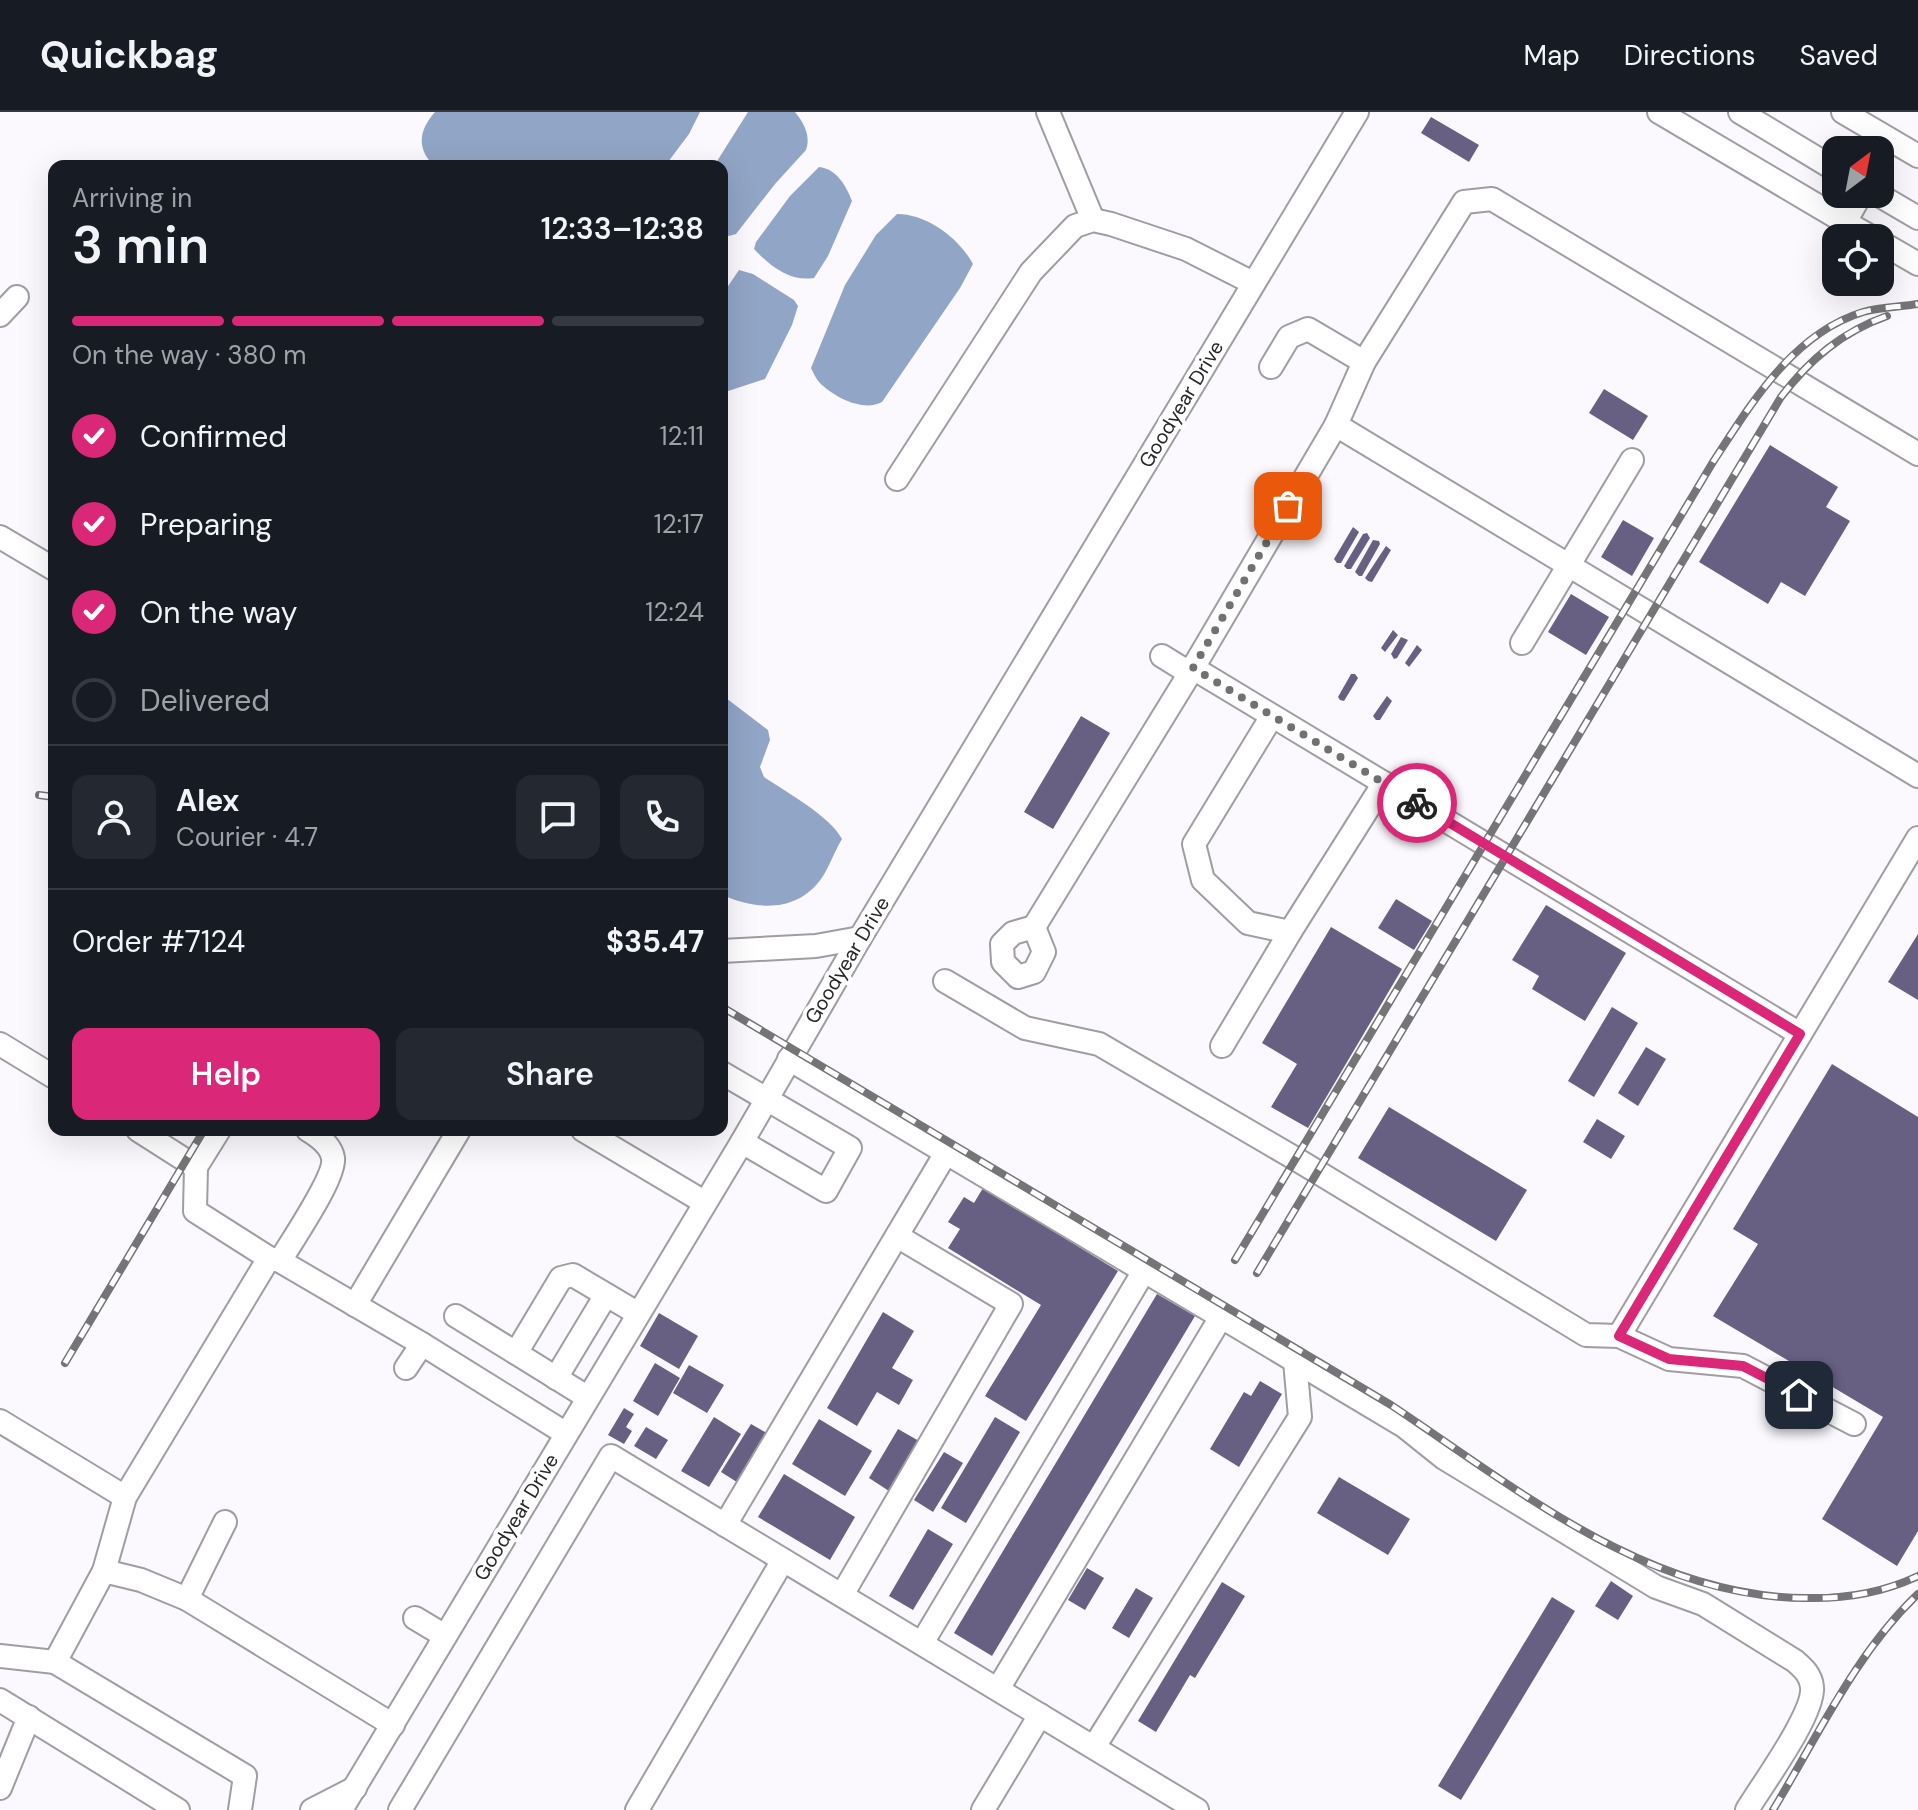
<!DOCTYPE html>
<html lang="en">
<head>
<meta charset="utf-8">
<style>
  body { margin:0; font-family:"DM Sans",sans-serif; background:#242831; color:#f1f3f6; height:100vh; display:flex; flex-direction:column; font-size:30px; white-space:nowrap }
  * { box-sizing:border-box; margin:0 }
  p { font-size:26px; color:#9ea1a6 }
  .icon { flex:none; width:44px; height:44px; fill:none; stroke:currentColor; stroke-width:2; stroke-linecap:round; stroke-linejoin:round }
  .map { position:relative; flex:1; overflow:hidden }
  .drawer { position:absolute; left:48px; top:48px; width:680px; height:976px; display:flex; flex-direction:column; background:#171b24; border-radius:16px; box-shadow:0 8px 32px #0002 }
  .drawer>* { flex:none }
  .needle { width:52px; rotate:32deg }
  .buttons { position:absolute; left:1822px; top:24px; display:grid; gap:16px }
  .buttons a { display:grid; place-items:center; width:72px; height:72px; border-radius:16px; background:#171b24; box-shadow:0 8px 32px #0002; font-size:40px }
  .pin { position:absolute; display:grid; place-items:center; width:68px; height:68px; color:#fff; margin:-34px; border-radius:16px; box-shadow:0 4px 12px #0006 }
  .courier { position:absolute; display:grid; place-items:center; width:80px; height:80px; margin:-40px; border:6px solid #db2777; border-radius:50%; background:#fff; color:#222; box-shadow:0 2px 10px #0007 }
  .head em { font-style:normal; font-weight:600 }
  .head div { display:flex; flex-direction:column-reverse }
  .head { display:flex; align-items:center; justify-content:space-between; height:136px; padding:0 24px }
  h1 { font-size:52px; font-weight:600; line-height:60px }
  .bar { display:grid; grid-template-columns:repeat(4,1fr); gap:12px 8px; align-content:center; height:96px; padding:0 24px }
  .bar i { height:10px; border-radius:6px; background:#363941 }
  .bar .on { background:#db2777 }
  .bar p { grid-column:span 4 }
  .line { display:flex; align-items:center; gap:20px; padding:0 24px; border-top:2px solid #363941 }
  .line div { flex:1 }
  .round { display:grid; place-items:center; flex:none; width:84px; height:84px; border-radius:16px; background:#242831 }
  ol { padding:0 24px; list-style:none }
  li { display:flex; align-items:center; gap:24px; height:88px }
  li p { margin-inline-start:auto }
  li .icon { padding:8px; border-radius:50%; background:#db2777; color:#fff; stroke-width:4 }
  li:last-child { color:#9ea1a6 }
  li i { width:44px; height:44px; border:4px solid #363941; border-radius:50% }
  .cta { display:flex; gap:16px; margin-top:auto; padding:16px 24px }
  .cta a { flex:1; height:92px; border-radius:16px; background:#db2777; color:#fff; font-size:32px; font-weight:600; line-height:92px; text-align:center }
  .cta a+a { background:#242831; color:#f1f3f6 }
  header { display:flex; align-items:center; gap:48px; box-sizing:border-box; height:112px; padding:0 40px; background:#171b24; border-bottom:2px solid #363941 }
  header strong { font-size:38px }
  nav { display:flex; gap:44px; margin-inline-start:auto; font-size:28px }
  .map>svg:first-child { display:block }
  .water { fill:#91a5c6 }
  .building { fill:#676082 }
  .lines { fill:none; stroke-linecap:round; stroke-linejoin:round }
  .minor-casing { stroke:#9f9da3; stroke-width:26 }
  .minor { stroke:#fff; stroke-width:22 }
  .rail-casing { stroke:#757477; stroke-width:8 }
  .rail { stroke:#fff; stroke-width:5; stroke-dasharray:15; stroke-linecap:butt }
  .done { stroke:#717073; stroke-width:8; stroke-dasharray:0 14.4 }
  .route { stroke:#db2777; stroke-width:10 }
  .labels { text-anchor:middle; stroke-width:8; stroke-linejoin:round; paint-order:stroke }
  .street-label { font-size:20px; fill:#272628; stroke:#fff }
</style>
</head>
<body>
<header>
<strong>Quickbag</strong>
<nav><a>Map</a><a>Directions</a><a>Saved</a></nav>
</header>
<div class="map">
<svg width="1918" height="1698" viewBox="0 0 1918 1698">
  <rect width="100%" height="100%" fill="#fbf9fe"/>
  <!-- water -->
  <g class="water">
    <path d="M435,0H700L689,22L665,54H434C416,36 419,18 435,0Z"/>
    <path d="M748,0H795C804,11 811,24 806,38L775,72L736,122L729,124L722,121V54H714Z"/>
    <path d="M819,55C837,57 846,74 852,89L828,144L814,166C790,170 770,154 754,137L756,130L790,84Z"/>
    <path d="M897,102C927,102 959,126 973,152L960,176L882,290C864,300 836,286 822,273C817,269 814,262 811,256L845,173L876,123Z"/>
    <polygon points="739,158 753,162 794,188 798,194 792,213 765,267 722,281 722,183"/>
    <path d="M722,583L768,618L770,628L760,655L764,665C786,680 830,704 842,727C834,740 829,756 821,767C796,801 757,798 722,783Z"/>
  </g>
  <!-- building -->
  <g class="building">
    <polygon points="1431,5 1479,33 1469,50 1421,21"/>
    <polygon points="1604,277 1648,304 1633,328 1589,301"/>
    <polygon points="1770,333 1838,375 1826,395 1850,409 1805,484 1781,470 1768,492 1699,450"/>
    <polygon points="1623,408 1654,426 1632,464 1601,445"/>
    <polygon points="1353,415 1359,420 1341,451 1337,451 1334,447"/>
    <polygon points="1363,422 1367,421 1370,426 1351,457 1347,457 1344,454"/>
    <polygon points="1373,428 1379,429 1380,432 1362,464 1359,464 1355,460"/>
    <polygon points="1386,434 1391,438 1372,470 1368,469 1365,466"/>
    <polygon points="1571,482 1609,505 1586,543 1548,520"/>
    <polygon points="1393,518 1398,523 1385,540 1381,536"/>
    <polygon points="1401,525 1408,528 1397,546 1394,547 1391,542"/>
    <polygon points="1417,533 1422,538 1409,555 1405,551"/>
    <polygon points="1351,562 1355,562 1358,566 1344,589 1340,588 1338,585"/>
    <polygon points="1387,584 1392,589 1380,608 1376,608 1373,604"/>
    <polygon points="1081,604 1110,621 1053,717 1024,700"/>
    <polygon points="1396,787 1432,809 1414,838 1378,816"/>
    <polygon points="1546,793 1626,841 1585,909 1532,877 1539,864 1512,848"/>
    <polygon points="1331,815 1402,857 1308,1016 1271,995 1297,952 1262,931"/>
    <polygon points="1918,822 1918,888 1888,870"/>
    <polygon points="1612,895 1638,911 1594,985 1568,969"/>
    <polygon points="1646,935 1666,947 1638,994 1618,981"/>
    <polygon points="1832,952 1918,1005 1918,1419 1897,1454 1822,1407 1883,1305 1713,1204 1758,1132 1733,1117"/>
    <polygon points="1389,995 1527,1078 1496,1129 1358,1046"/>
    <polygon points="1597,1007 1625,1024 1611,1047 1583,1030"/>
    <polygon points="983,1076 1118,1159 1026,1309 985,1284 1041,1193 948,1136 960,1117 948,1110 964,1085 974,1091"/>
    <polygon points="1157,1182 1195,1204 992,1544 954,1521"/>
    <polygon points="883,1200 914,1219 892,1256 913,1268 899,1293 877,1280 857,1314 827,1296"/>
    <polygon points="659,1201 698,1224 679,1257 640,1234"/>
    <polygon points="655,1251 680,1266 658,1304 633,1289"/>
    <polygon points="689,1253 724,1273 707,1301 673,1281"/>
    <polygon points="1260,1269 1282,1282 1239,1355 1210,1337 1244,1280 1251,1284"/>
    <polygon points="624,1296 634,1302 626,1315 632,1319 624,1332 608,1323"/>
    <polygon points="714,1305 741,1322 709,1375 681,1359"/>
    <polygon points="995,1305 1020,1320 966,1411 941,1396"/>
    <polygon points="819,1307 872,1339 845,1384 792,1352"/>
    <polygon points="751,1312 770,1323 740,1372 721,1360"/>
    <polygon points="646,1315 668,1328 656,1347 634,1334"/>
    <polygon points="898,1317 919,1329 889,1379 869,1366"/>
    <polygon points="944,1340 963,1351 933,1400 914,1388"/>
    <polygon points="784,1362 855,1405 830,1448 758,1405"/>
    <polygon points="1339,1365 1410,1407 1388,1443 1317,1401"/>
    <polygon points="928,1417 953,1432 913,1498 889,1484"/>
    <polygon points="1087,1456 1104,1466 1085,1498 1068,1488"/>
    <polygon points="1611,1469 1633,1484 1618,1508 1595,1494"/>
    <polygon points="1222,1470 1245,1484 1195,1566 1190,1563 1156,1620 1138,1609"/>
    <polygon points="1136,1476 1153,1486 1129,1526 1112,1516"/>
    <polygon points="1552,1485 1575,1499 1461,1688 1438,1674"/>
  </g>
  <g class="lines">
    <!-- minor casing -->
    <g class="minor-casing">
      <g id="minor">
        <polyline points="1048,0 1093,108"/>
        <polyline points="1659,0 1845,110 1861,82"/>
        <polyline points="1740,0 1836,58"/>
        <polyline points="1843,0 1918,44"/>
        <polyline points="1877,82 1918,106"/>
        <polyline points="1845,110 1873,126"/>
        <polyline points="1880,130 1918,152"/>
        <polyline points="0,203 17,185"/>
        <polyline points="1271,255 1289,225 1308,217 1364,250"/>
        <polyline points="1336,313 1918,664"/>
        <polyline points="897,367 1031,160 1075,114 1093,108 1111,112 1186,137 1253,171"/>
        <polyline points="0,425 54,457"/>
        <polyline points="1522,531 1632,348"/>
        <polyline points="1162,544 1183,557 1193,556 1800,922"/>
        <polyline points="1272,604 1194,732 1203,768 1248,811 1290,820 1384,671"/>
        <polyline points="1034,815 1193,556 1336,313 1364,250 1464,90 1492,87 1918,342"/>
        <polygon points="1034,815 1044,840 1034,860 1018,865 1003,850 1002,832 1013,821"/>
        <polyline points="722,839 816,834 860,826"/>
        <polyline points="945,869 1025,916 1099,932 1296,1047 1586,1223 1619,1224 1669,1247 1743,1254 1854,1312"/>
        <polyline points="0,932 54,965"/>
        <polyline points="1222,934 1290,820"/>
        <path d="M789,947L1404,1314L1444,1346L1656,1475L1703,1492L1795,1549C1803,1556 1811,1563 1812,1575C1815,1601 1762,1673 1747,1698"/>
        <polyline points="722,961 850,1036 826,1079 742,1030"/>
        <polyline points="138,1018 196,1055"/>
        <polyline points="219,1018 196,1055 195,1099 269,1146 280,1149 422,1232 565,1321"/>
        <polyline points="583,1018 704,1090"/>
        <path d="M280,1149C291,1130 336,1065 333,1046C331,1033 318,1024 308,1018"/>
        <polyline points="355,1193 459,1018"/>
        <polyline points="456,1204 516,1241 561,1166 573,1163 637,1201"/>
        <polyline points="1619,1224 1918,726"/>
        <polyline points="516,1241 587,1285"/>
        <polyline points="406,1256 422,1232"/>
        <polyline points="556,1266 606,1183"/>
        <polyline points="0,1309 125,1385"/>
        <polyline points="725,1413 946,1041"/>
        <polyline points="104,1459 141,1468 187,1487 393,1613"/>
        <polyline points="842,1483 1011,1192 897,1124"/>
        <polyline points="187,1487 225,1410"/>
        <polyline points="415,1506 445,1524"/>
        <polyline points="922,1531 1144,1159"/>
        <polyline points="0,1544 55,1550 104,1459 125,1385 269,1146"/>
        <polyline points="55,1550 245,1664 240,1698"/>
        <polyline points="998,1577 1221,1205"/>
        <polyline points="0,1588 178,1698"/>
        <polyline points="1094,1635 1300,1305 1295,1249"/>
        <polyline points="0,1676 29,1605"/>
        <polyline points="312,1698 355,1676"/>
        <polyline points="341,1698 742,1030 860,826 1357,0"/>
        <polyline points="400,1698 611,1344 1197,1698"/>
        <polyline points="637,1698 783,1448"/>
        <polyline points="983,1698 1040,1603"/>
      </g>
    </g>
    <!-- minor -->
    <use href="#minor" class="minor"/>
    <!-- rail casing -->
    <g class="rail-casing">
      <g id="rail">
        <polyline points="39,683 54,685"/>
        <path d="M722,895L1391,1293C1516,1376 1648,1485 1805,1486C1845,1487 1882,1481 1918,1464"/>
        <path d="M1235,1148L1713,350C1751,292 1792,222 1863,200C1881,195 1900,195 1918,192"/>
        <path d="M1257,1161L1781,285C1810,247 1842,220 1887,204"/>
        <polyline points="65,1251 204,1018"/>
        <path d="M1773,1698C1818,1624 1855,1542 1918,1482"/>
      </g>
    </g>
    <!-- rail -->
    <use href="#rail" class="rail"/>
  </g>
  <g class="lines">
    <!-- done -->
    <polyline class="done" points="1288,394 1193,556 1417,691"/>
    <!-- route -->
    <polyline class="route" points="1417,691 1800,922 1619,1224 1669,1247 1743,1254 1799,1283"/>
  </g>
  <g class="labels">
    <!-- street labels -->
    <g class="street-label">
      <text transform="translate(1181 292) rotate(-59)" y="7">Goodyear Drive</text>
      <text transform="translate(847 848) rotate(-59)" y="7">Goodyear Drive</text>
      <text transform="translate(516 1405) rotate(-59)" y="7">Goodyear Drive</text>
    </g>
  </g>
</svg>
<div class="buttons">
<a><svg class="needle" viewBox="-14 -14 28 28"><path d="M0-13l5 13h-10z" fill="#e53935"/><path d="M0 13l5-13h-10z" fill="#9ea1a6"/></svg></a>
<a><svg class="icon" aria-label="locate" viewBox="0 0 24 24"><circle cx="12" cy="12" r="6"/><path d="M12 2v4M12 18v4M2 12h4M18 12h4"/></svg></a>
</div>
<div class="pin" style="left:1288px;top:394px;background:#ea580c"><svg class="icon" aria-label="bag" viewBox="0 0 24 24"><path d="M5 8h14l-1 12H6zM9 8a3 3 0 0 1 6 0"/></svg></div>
<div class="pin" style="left:1799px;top:1283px;background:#1f2937"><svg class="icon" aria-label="home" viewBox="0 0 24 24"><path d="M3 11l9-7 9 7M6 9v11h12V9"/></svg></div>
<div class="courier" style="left:1417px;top:691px"><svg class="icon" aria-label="bike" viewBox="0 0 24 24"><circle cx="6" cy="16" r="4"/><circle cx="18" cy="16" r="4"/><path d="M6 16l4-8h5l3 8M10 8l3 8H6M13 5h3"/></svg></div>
<section class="drawer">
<div class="head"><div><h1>3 min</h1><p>Arriving in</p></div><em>12:33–12:38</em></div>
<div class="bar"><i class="on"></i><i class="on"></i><i class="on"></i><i></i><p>On the way · 380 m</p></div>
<ol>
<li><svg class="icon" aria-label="check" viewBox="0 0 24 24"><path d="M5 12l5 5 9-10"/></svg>Confirmed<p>12:11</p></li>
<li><svg class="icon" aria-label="check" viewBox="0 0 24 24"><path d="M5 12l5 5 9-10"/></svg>Preparing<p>12:17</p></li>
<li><svg class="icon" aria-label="check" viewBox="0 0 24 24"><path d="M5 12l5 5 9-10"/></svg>On the way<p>12:24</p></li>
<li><i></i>Delivered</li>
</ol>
<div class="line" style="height:144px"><a class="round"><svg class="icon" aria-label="person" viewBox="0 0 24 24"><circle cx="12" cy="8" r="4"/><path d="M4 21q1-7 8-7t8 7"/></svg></a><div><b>Alex</b><p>Courier · 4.7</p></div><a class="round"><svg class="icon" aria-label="chat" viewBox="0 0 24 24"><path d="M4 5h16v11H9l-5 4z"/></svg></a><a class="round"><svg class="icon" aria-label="phone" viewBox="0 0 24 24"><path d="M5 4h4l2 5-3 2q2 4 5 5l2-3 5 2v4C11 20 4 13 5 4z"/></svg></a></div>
<div class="line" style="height:104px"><div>Order #7124</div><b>$35.47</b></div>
<div class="cta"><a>Help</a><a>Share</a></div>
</section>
</div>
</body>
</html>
